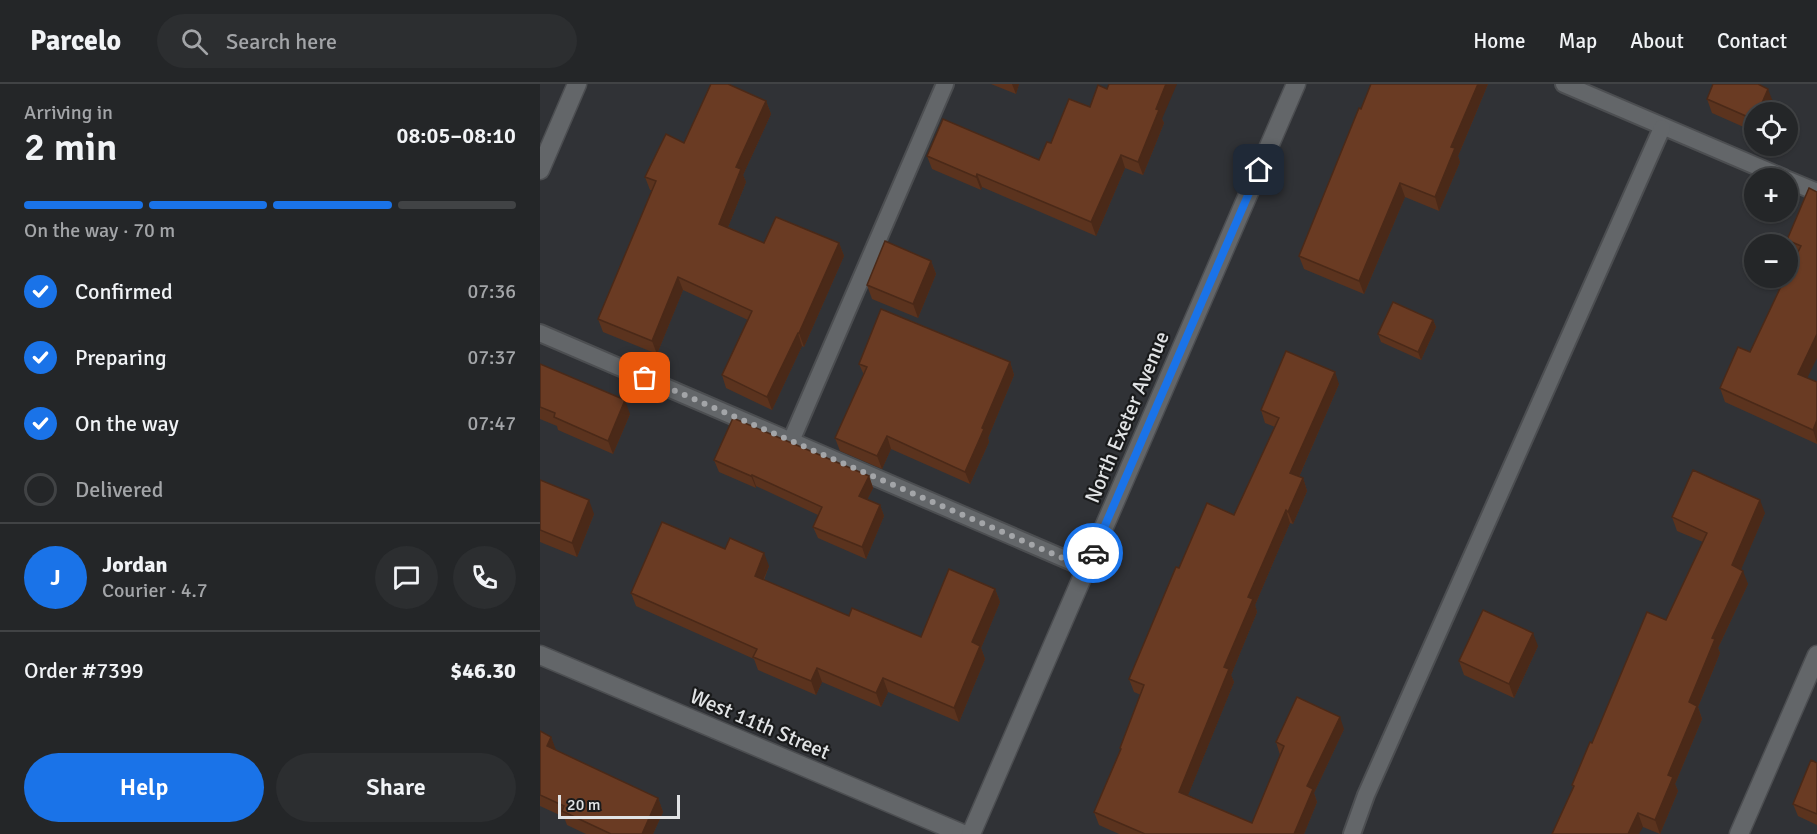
<!DOCTYPE html>
<html lang="en">
<head>
<meta charset="utf-8">
<style>
  body { margin:0; font-family:Signika,sans-serif; background:#2c2e30; color:#f1f3f6; height:100vh; display:flex; flex-direction:column; font-size:22px; white-space:nowrap }
  * { box-sizing:border-box; margin:0 }
  p { font-size:20px; color:#a3a5a8 }
  .icon { flex:none; width:33px; height:33px; fill:none; stroke:currentColor; stroke-width:2; stroke-linecap:round; stroke-linejoin:round }
  .map { position:relative; flex:1; overflow:hidden }
  .panel { display:flex; flex-direction:column; background:#242628; width:540px }
  .panel>* { flex:none }
  .buttons { position:absolute; left:1204px; top:18px; display:grid; gap:12px }
  .buttons a { display:grid; place-items:center; width:54px; height:54px; border-radius:50%; background:#242628; box-shadow:0 2px 4px #0004,0 0 0 2px #414345; font-size:30px }
  .scale { position:absolute; left:18px; bottom:15px; width:122px; box-sizing:border-box; padding-left:6px; border:3px solid #e1e3e5; border-top:0; font-size:16px; line-height:21px; white-space:nowrap; color:#e1e3e5; -webkit-text-stroke:4px #191a1b; paint-order:stroke }
  .pin { position:absolute; display:grid; place-items:center; width:51px; height:51px; color:#fff; margin:-26px; border-radius:12px; box-shadow:0 3px 9px #0006 }
  .courier { position:absolute; display:grid; place-items:center; width:60px; height:60px; margin:-30px; border:4px solid #1a73e8; border-radius:50%; background:#fff; color:#222; box-shadow:0 2px 8px #0007 }
  .summary em { font-style:normal; font-weight:600 }
  .summary div { display:flex; flex-direction:column-reverse }
  .summary { display:flex; align-items:center; justify-content:space-between; height:102px; padding:0 24px }
  h1 { font-size:39px; font-weight:600; line-height:45px }
  .bar { display:grid; grid-template-columns:repeat(4,1fr); gap:9px 6px; align-content:center; height:72px; padding:0 24px }
  .bar i { height:8px; border-radius:4px; background:#414345 }
  .bar .selected { background:#1a73e8 }
  .bar p { grid-column:span 4 }
  .line { display:flex; align-items:center; gap:15px; padding:0 24px; border-top:2px solid #414345 }
  .line div { flex:1 }
  .round { display:grid; place-items:center; flex:none; width:63px; height:63px; border-radius:32px; background:#2c2e30 }
  ol { padding:0 24px; list-style:none }
  li { display:flex; align-items:center; gap:18px; height:66px }
  li p { margin-inline-start:auto }
  li .icon { padding:6px; border-radius:50%; background:#1a73e8; color:#fff; stroke-width:4 }
  li:last-child { color:#a3a5a8 }
  li i { width:33px; height:33px; border:3px solid #414345; border-radius:50% }
  .action { display:flex; gap:12px; margin-top:auto; padding:12px 24px }
  .action a { flex:1; height:69px; border-radius:36px; background:#1a73e8; color:#fff; font-size:24px; font-weight:600; line-height:69px; text-align:center }
  .action a+a { background:#2c2e30; color:#f1f3f6 }
  header { display:flex; align-items:center; gap:36px; box-sizing:border-box; height:84px; padding:0 30px; background:#242628; border-bottom:2px solid #414345 }
  header strong { font-size:28px }
  nav { display:flex; gap:33px; margin-inline-start:auto; font-size:21px }
  .search { width:420px; height:54px; background:#2c2e30; display:flex; align-items:center; gap:15px; box-sizing:border-box; padding:0 21px; border-radius:33px; color:#a3a5a8; font-size:22px }
  main { display:flex; flex:1; min-height:0 }
  .map>svg:first-child { display:block }
  .lines { fill:none; stroke-linecap:round; stroke-linejoin:round }
  .lane-casing { stroke:#4c4e51; stroke-width:20 }
  .street-casing { stroke:#4c4e51; stroke-width:21 }
  .lane { stroke:#636669; stroke-width:16 }
  .street { stroke:#636669; stroke-width:18 }
  .wall { fill:#5b331e }
  .shaded-wall { fill:#4a2918 }
  .building { fill:#6a3b23; stroke:#4a2918; stroke-width:1.5 }
  .done { stroke:#a3a5a8; stroke-width:6; stroke-dasharray:0 10.8 }
  .route { stroke:#1a73e8; stroke-width:8 }
  .labels { text-anchor:middle; stroke-width:4.5; stroke-linejoin:round; paint-order:stroke }
  .street-label { font-size:21px; fill:#e1e3e5; stroke:#191a1b }
</style>
</head>
<body>
<header>
<strong>Parcelo</strong>
<div class="search"><svg class="icon" aria-label="search" viewBox="0 0 24 24"><circle cx="10" cy="10" r="6"/><path d="M15 15l6 6"/></svg>Search here</div>
<nav><a>Home</a><a>Map</a><a>About</a><a>Contact</a></nav>
</header>
<main>
<section class="panel">
<div class="summary"><div><h1>2 min</h1><p>Arriving in</p></div><em>08:05–08:10</em></div>
<div class="bar"><i class="selected"></i><i class="selected"></i><i class="selected"></i><i></i><p>On the way · 70 m</p></div>
<ol>
<li><svg class="icon" aria-label="check" viewBox="0 0 24 24"><path d="M5 12l5 5 9-10"/></svg>Confirmed<p>07:36</p></li>
<li><svg class="icon" aria-label="check" viewBox="0 0 24 24"><path d="M5 12l5 5 9-10"/></svg>Preparing<p>07:37</p></li>
<li><svg class="icon" aria-label="check" viewBox="0 0 24 24"><path d="M5 12l5 5 9-10"/></svg>On the way<p>07:47</p></li>
<li><i></i>Delivered</li>
</ol>
<div class="line" style="height:108px"><b class="round" style="background:#1a73e8;color:#fff">J</b><div><b>Jordan</b><p>Courier · 4.7</p></div><a class="round"><svg class="icon" aria-label="chat" viewBox="0 0 24 24"><path d="M4 5h16v11H9l-5 4z"/></svg></a><a class="round"><svg class="icon" aria-label="phone" viewBox="0 0 24 24"><path d="M5 4h4l2 5-3 2q2 4 5 5l2-3 5 2v4C11 20 4 13 5 4z"/></svg></a></div>
<div class="line" style="height:78px"><div>Order #7399</div><b>$46.30</b></div>
<div class="action"><a>Help</a><a>Share</a></div>
</section>
<div class="map">
<svg width="1277" height="750" viewBox="0 0 1277 750">
  <rect width="100%" height="100%" fill="#303236"/>
  <g class="lines">
    <!-- lane casing -->
    <g class="lane-casing">
      <g id="lane">
        <polyline points="1024,0 1244,94"/>
        <polyline points="1248,96 1277,108"/>
        <polyline points="0,249 546,484"/>
        <polyline points="251,357 405,0"/>
        <polyline points="812,750 826,711 1122,44"/>
      </g>
    </g>
    <!-- street casing -->
    <g class="street-casing">
      <g id="street">
        <polyline points="0,86 37,0"/>
        <polyline points="0,571 423,750"/>
        <polyline points="431,750 756,0"/>
        <polyline points="1199,750 1277,571"/>
      </g>
    </g>
    <!-- lane -->
    <use href="#lane" class="lane"/>
    <!-- street -->
    <use href="#street" class="street"/>
  </g>
  <!-- wall -->
  <g class="wall">
    <polygon points="451,0 479,0 476,10"/>
    <polygon points="831,0 948,0 918,72 920,78 899,127 865,113 824,210 764,185 759,172"/>
    <polygon points="1167,15 1233,18 1215,28 1215,48 1172,29"/>
    <polygon points="226,17 231,30 203,91 206,98 188,143 224,159 299,159 304,172 264,263 262,262 232,326 186,304 182,291 208,236 143,206 117,270 63,248 58,235 112,106 110,106 105,93 144,59"/>
    <polygon points="622,35 624,39 603,91 585,84 556,152 442,103 441,106 392,85 387,72 499,76 511,59"/>
    <polygon points="1277,108 1267,294 1277,298 1277,360 1185,318 1180,304 1210,268 1256,171 1252,169 1247,156"/>
    <polygon points="391,177 396,190 378,234 332,215 327,201"/>
    <polygon points="893,236 896,243 881,276 841,258 838,250"/>
    <polygon points="470,278 474,291 448,354 449,358 430,400 351,365 342,385 300,367 295,354 324,291 319,280"/>
    <polygon points="0,280 90,330 73,370 18,346 17,342 0,335"/>
    <polygon points="799,300 759,393 763,394 767,407 753,440 750,439 715,521 717,528 691,591 694,598 648,711 712,739 740,671 736,658 804,645 774,709 777,718 764,750 579,750 559,741 554,728 581,667 580,664 601,611 594,608 589,595 694,431 735,343 725,339 721,326"/>
    <polygon points="174,376 329,392 333,404 327,416 340,421 344,432 326,475 278,454 273,443 278,431 216,402 216,404 179,388"/>
    <polygon points="0,396 54,430 37,473 0,458"/>
    <polygon points="1225,429 1201,485 1208,500 1178,564 1180,569 1158,623 1162,635 1135,700 1138,707 1120,750 1103,743 1033,704 1032,701 1052,659 1126,536 1163,458 1137,447 1132,433"/>
    <polygon points="185,465 229,482 224,496 309,532 381,553 455,505 460,518 441,564 445,575 419,638 348,608 341,623 282,598 276,611 218,586 214,575 96,522 91,509"/>
    <polygon points="998,562 974,614 924,591 919,577"/>
    <polygon points="0,647 11,653 16,667 118,714 123,728 113,750 46,750 27,741 24,733 0,722"/>
    <polygon points="1277,679 1277,741 1258,732 1253,720"/>
  </g>
  <!-- shaded-wall -->
  <g class="shaded-wall">
    <polygon points="472,0 479,0 476,10"/>
    <polygon points="626,0 637,0 622,35 624,39 603,91 598,78 616,25"/>
    <polygon points="938,0 948,0 918,72 920,78 899,127 895,113 911,63"/>
    <polygon points="1228,5 1233,18 1229,28 1218,28"/>
    <polygon points="226,17 231,30 203,91 206,98 184,153 179,140 196,83"/>
    <polygon points="581,71 585,84 556,152 551,138"/>
    <polygon points="437,90 442,103 441,106 436,93"/>
    <polygon points="860,99 865,113 824,210 819,197"/>
    <polygon points="299,159 304,172 264,263 259,249"/>
    <polygon points="391,177 396,190 378,234 373,220"/>
    <polygon points="138,193 143,206 117,270 112,257"/>
    <polygon points="893,236 896,243 881,276 878,268"/>
    <polygon points="258,249 262,262 232,326 227,313"/>
    <polygon points="1277,250 1277,274 1263,303 1258,290"/>
    <polygon points="470,278 474,291 448,354 449,358 430,400 425,388 442,344"/>
    <polygon points="795,288 799,300 755,402 750,389"/>
    <polygon points="85,316 90,330 73,370 68,357"/>
    <polygon points="1277,336 1277,359 1273,346"/>
    <polygon points="347,352 351,365 342,385 337,372"/>
    <polygon points="212,391 216,402 216,404 211,392"/>
    <polygon points="329,392 333,404 323,424 319,412"/>
    <polygon points="763,394 767,407 753,440 748,428"/>
    <polygon points="49,416 54,430 37,473 32,459"/>
    <polygon points="1220,416 1225,429 1197,495 1192,481"/>
    <polygon points="340,421 344,432 326,475 322,463"/>
    <polygon points="746,426 750,439 715,521 717,528 691,591 694,598 644,721 639,708 684,583 708,513"/>
    <polygon points="224,469 229,482 219,506 215,492"/>
    <polygon points="1203,487 1208,500 1178,564 1180,569 1158,623 1162,635 1135,700 1138,707 1120,750 1115,736 1149,618 1172,554"/>
    <polygon points="455,505 460,518 441,564 445,575 419,638 414,624 432,558"/>
    <polygon points="993,549 998,562 974,614 969,600"/>
    <polygon points="277,584 282,598 276,611 271,597"/>
    <polygon points="343,594 348,608 341,623 336,609"/>
    <polygon points="800,633 804,645 774,709 777,718 764,750 754,750 767,702"/>
    <polygon points="11,653 16,666 11,676 7,662"/>
    <polygon points="118,714 123,728 113,750 102,750"/>
    <polygon points="1098,729 1103,743 1099,750 1088,750"/>
  </g>
  <!-- building -->
  <g class="building">
    <polygon points="171,0 188,0 226,17 196,83 201,85 179,140 224,159 236,133 299,159 259,249 258,249 227,313 182,291 212,227 138,193 112,257 58,235 116,97 105,93 126,50 144,59"/>
    <polygon points="569,0 626,0 616,25 619,26 598,78 581,71 551,138 437,90 436,93 387,72 403,35 499,76 507,58 511,59 529,15 550,23 558,1 567,5"/>
    <polygon points="831,0 938,0 911,63 915,64 895,113 860,99 819,197 759,172 819,24 821,25"/>
    <polygon points="1173,0 1218,0 1228,5 1218,28 1215,28 1215,36 1167,15"/>
    <polygon points="1269,104 1277,108 1277,250 1258,290 1277,298 1277,336 1273,346 1180,304 1198,263 1210,268 1245,194 1248,194 1248,188 1261,162 1247,156"/>
    <polygon points="345,157 391,177 373,220 327,201"/>
    <polygon points="853,218 893,236 878,268 838,250"/>
    <polygon points="341,225 470,278 442,344 444,345 425,388 347,352 337,372 295,354 327,283 319,280"/>
    <polygon points="746,267 795,288 750,389 763,394 748,428 746,426 708,513 713,515 684,583 689,585 639,708 712,739 744,662 736,658 757,613 800,633 767,702 773,705 754,750 605,750 554,728 581,665 580,664 604,601 589,595 636,483 639,484 667,419 694,431 739,334 721,326"/>
    <polygon points="0,280 85,316 68,357 14,333 15,329 0,323"/>
    <polygon points="193,334 329,392 319,412 340,421 322,463 273,443 282,423 212,391 211,392 174,376"/>
    <polygon points="1153,386 1220,416 1192,481 1203,487 1172,554 1175,555 1149,618 1157,622 1128,691 1133,693 1115,736 1098,729 1088,750 1012,750 1034,702 1032,701 1050,658 1052,659 1107,528 1126,536 1167,449 1132,433"/>
    <polygon points="0,396 49,416 32,459 0,446"/>
    <polygon points="122,438 185,465 190,454 224,469 215,492 309,532 312,524 381,553 409,485 455,505 432,558 440,562 414,624 343,594 336,609 277,584 271,597 213,573 217,565 91,509"/>
    <polygon points="943,526 993,549 969,600 919,577"/>
    <polygon points="0,647 11,653 7,662 118,714 102,750 71,750 22,727 24,722 0,711"/>
    <polygon points="1271,676 1277,679 1277,730 1253,720"/>
  </g>
  <g class="lines">
    <!-- done -->
    <polyline class="done" points="105,294 546,484 553,469"/>
    <!-- route -->
    <polyline class="route" points="553,469 719,86"/>
  </g>
  <g class="labels">
    <!-- street labels -->
    <g class="street-label">
      <text transform="translate(587 333) rotate(-67)" y="7">North Exeter Avenue</text>
      <text transform="translate(220 640) rotate(23)" y="7">West 11th Street</text>
    </g>
  </g>
</svg>
<div class="buttons">
<a><svg class="icon" aria-label="locate" viewBox="0 0 24 24"><circle cx="12" cy="12" r="6"/><path d="M12 2v4M12 18v4M2 12h4M18 12h4"/></svg></a>
<a>+</a>
<a>−</a>
</div>
<div class="scale">20 m</div>
<div class="pin" style="left:105px;top:294px;background:#ea580c"><svg class="icon" aria-label="bag" viewBox="0 0 24 24"><path d="M5 8h14l-1 12H6zM9 8a3 3 0 0 1 6 0"/></svg></div>
<div class="pin" style="left:719px;top:86px;background:#1f2937"><svg class="icon" aria-label="home" viewBox="0 0 24 24"><path d="M3 11l9-7 9 7M6 9v11h12V9"/></svg></div>
<div class="courier" style="left:553px;top:469px"><svg class="icon" aria-label="car" viewBox="0 0 24 24"><path d="M5 17H2v-5l4-1 3-4h7l3 4 3 1v5h-3M9 17h6M6 11h13"/><circle cx="7" cy="17" r="2"/><circle cx="17" cy="17" r="2"/></svg></div>
</div>
</main>
</body>
</html>
